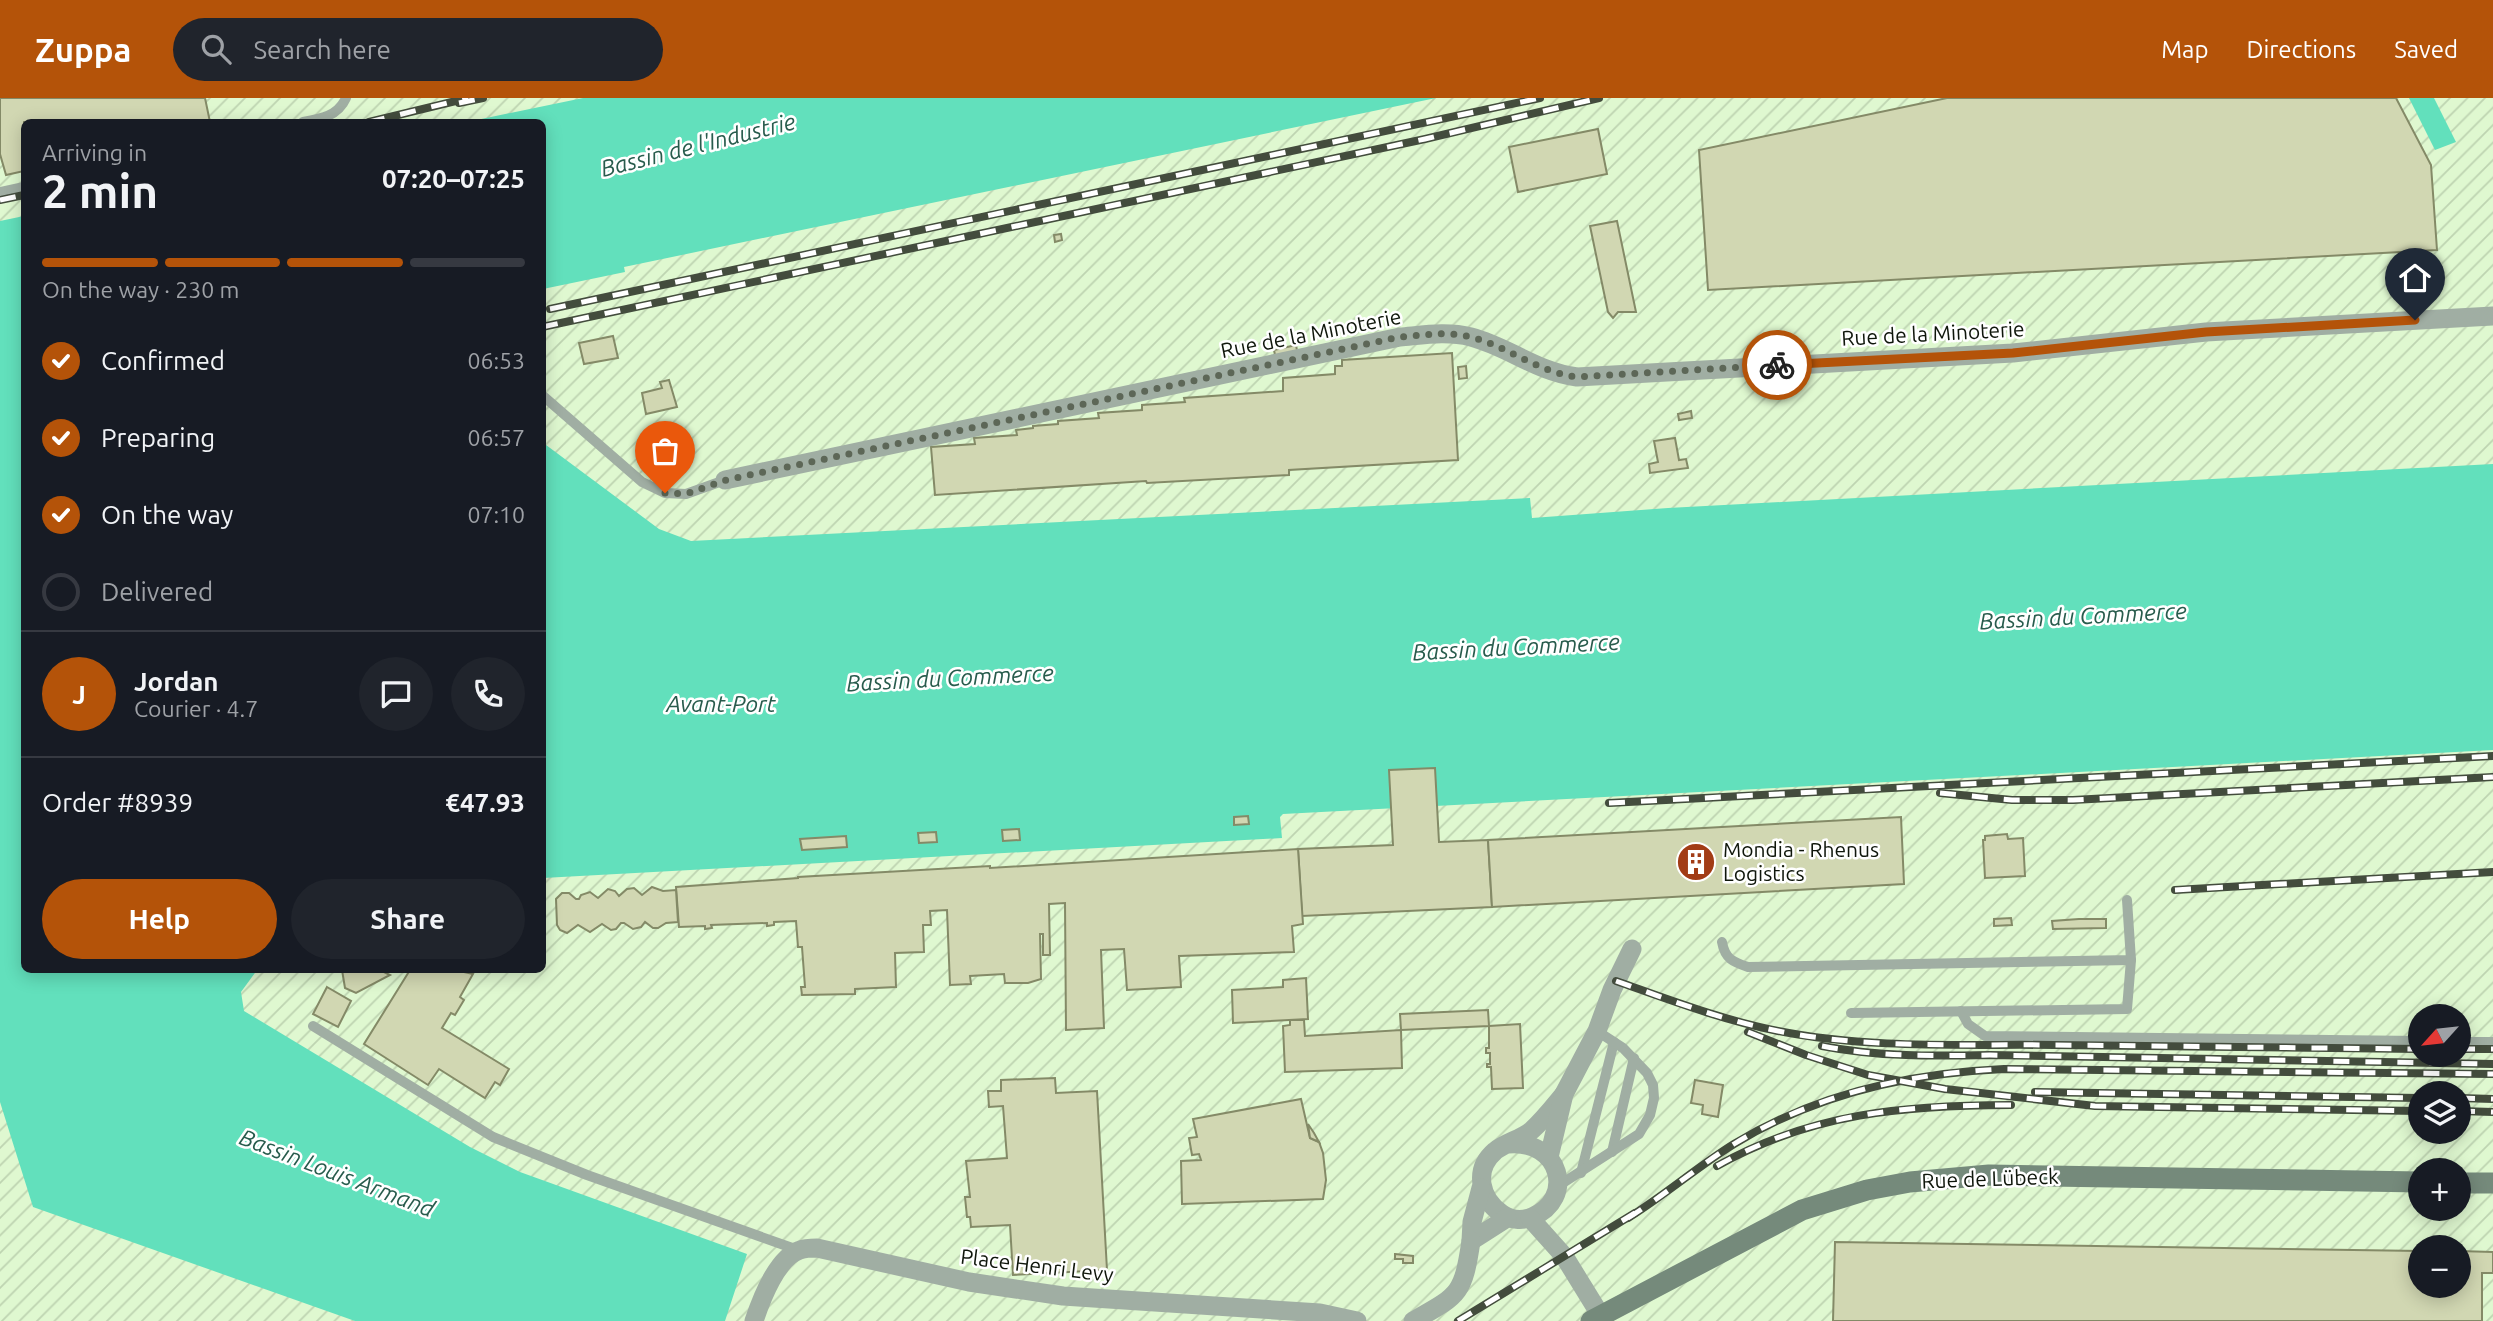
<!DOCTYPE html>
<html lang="en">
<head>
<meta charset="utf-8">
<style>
  body { margin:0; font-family:Ubuntu,sans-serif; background:#20242c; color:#f1f3f6; height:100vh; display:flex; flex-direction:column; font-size:26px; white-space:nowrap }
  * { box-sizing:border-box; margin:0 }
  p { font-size:23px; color:#9ea1a6 }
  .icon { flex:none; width:38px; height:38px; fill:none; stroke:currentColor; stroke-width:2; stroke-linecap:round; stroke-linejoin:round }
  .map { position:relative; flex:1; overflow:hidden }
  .sheet { position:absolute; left:21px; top:21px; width:525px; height:854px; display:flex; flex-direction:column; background:#171b24; border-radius:10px; box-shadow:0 4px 18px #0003 }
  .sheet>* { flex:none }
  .needle { width:46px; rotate:243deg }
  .fabs { position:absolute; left:2408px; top:906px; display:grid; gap:14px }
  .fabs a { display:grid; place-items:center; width:63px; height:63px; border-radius:50%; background:#171b24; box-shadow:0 4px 18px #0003; font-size:35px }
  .pin { position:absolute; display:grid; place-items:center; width:60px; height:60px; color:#fff; margin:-72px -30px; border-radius:50% 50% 50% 0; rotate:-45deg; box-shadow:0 0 7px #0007 }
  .pin .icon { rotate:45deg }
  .courier { position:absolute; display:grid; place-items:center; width:70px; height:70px; margin:-35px; border:5px solid #b45309; border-radius:50%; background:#fff; color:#222; box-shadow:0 2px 9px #0007 }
  .overview em { font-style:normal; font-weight:700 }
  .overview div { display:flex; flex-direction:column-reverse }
  .overview { display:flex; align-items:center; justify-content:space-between; height:119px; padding:0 21px }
  h1 { font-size:46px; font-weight:700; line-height:52px }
  .bar { display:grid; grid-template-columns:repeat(4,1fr); gap:10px 7px; align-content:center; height:84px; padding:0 21px }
  .bar i { height:9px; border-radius:5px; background:#363941 }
  .bar .current { background:#b45309 }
  .bar p { grid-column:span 4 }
  .line { display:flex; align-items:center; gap:18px; padding:0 21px; border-top:2px solid #363941 }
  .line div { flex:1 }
  .round { display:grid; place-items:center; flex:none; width:74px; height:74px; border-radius:37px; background:#20242c }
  ol { padding:0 21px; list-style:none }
  li { display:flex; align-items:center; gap:21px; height:77px }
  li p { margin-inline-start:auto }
  li .icon { padding:7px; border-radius:50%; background:#b45309; color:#fff; stroke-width:4 }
  li:last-child { color:#9ea1a6 }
  li i { width:38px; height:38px; border:4px solid #363941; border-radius:50% }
  .action { display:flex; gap:14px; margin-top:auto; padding:14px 21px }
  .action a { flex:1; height:80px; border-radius:42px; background:#b45309; color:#fff; font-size:28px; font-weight:700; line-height:80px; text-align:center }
  .action a+a { background:#20242c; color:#f1f3f6 }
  header { display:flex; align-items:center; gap:42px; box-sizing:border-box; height:98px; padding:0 35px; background:#b45309; color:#fff }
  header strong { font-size:33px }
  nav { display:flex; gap:38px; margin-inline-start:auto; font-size:24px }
  .search { width:490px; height:63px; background:#20242c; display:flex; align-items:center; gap:18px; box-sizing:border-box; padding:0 24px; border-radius:38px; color:#9ea1a6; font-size:26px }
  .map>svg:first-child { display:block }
  .industrial { fill:url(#industrial-furrows); fill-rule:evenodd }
  .water { fill:#62e0bc }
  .building { fill:#d1d7b2; stroke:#848a67; stroke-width:2 }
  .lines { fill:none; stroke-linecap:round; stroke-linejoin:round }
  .service { stroke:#a0aea3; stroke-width:10 }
  .minor { stroke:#a0aea3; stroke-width:19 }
  .secondary { stroke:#758a7b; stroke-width:21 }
  .rail-casing { stroke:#434c3d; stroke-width:8 }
  .rail { stroke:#fff; stroke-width:5; stroke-dasharray:16; stroke-linecap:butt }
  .done { stroke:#5d6757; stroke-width:7; stroke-dasharray:0 12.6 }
  .route { stroke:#b45309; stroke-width:9 }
  .labels { text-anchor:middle; stroke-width:5; stroke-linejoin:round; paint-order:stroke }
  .street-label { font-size:21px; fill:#0f160b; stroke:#fff }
  .poi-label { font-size:21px; fill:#0f160b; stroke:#fff; text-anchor:start }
  .water-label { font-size:23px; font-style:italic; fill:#285c4d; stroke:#fff }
</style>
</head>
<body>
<header>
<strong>Zuppa</strong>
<div class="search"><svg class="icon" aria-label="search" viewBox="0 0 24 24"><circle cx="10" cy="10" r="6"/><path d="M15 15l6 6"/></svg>Search here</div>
<nav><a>Map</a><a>Directions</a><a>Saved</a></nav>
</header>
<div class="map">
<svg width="2493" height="1223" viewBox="0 0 2493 1223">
  <defs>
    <pattern id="industrial-furrows" width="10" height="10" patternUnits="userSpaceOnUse" patternTransform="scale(1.75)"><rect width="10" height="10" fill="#dff8d0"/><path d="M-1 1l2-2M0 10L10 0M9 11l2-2" fill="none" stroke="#bed4b1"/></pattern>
  </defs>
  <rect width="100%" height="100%" fill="#edfee3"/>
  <!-- industrial -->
  <path class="industrial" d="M0,0H2493V1223H0ZM24,24H542V872H24ZM2420,919H2459V957H2420ZM2420,996H2459V1034H2420ZM2420,1073H2459V1111H2420ZM2420,1150H2459V1188H2420Z"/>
  <!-- water -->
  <g class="water">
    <polygon points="583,0 1436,0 624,169 625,174 543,191 542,24 467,24"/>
    <polygon points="2409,0 2434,0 2456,44 2435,52"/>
    <polygon points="24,118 24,872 257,872 241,894 244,913 470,1049 520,1074 747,1156 725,1223 355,1223 33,1109 0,1004 0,123"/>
    <polygon points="542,344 659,431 691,443 1530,400 1532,420 1668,410 2493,366 2493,652 1283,716 1280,719 1282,740 543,780"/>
  </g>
  <!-- building -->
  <g class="building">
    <polygon points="0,0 205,0 210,24 24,24 24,73 6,77 0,56"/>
    <polygon points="1947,0 2396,0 2431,67 2437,152 1708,192 1699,52"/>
    <polygon points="1598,31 1607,76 1518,94 1509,49"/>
    <polygon points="1617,123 1636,214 1618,214 1613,220 1608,214 1590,128"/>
    <polygon points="1061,136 1062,142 1055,144 1054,137"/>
    <polygon points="613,238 618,260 584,266 579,245"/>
    <polygon points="1296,247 1298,258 1276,262 1274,252"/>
    <polygon points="1452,255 1458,362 1289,372 1289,377 1147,385 1146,383 935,397 931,349 975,346 974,340 1017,337 1016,332 1033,330 1033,328 1058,326 1058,323 1099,320 1098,315 1142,312 1142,307 1185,304 1184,300 1283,293 1283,280 1335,276 1335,268 1342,268 1342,262"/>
    <polygon points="1466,268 1467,280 1459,281 1458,269"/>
    <polygon points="669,282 677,309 646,316 642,295 662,290 660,284"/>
    <polygon points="1691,313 1692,320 1679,322 1678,316"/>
    <polygon points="1675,340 1679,362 1686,361 1688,370 1650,375 1649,366 1658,364 1654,343"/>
    <polygon points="1435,670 1439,744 1488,742 1492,809 1302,818 1298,751 1393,747 1389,672"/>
    <polygon points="1248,718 1249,726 1234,727 1234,719"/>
    <polygon points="1901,719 1904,786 1492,809 1488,742"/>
    <polygon points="1019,731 1020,742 1003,743 1002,732"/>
    <polygon points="936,734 937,744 919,745 918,735"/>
    <polygon points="2007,736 2008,741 2023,740 2025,778 1985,780 1983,742 1985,742 1985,738"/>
    <polygon points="846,738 847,749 802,752 800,741"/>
    <polygon points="1298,751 1303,826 1292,828 1294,854 1179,858 1181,889 1127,892 1124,851 1101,852 1104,930 1066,932 1065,805 1049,806 1050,857 1043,857 1043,836 1040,836 1041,881 1028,885 1005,885 1004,876 970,878 971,886 950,887 947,812 930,813 931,827 923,827 924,854 895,855 896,889 855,891 855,896 802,897 801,889 805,889 802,849 798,849 796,823 774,824 774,827 767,828 767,825 711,827 712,830 705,831 705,828 679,829 676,789 798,780 798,779 990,768 990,770"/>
    <polygon points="652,789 663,793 676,792 678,824 666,825 658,830 653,830 645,824 641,829 633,831 624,825 621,825 616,831 611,832 602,826 590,834 578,827 567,835 560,832 557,827 556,801 562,795 569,795 576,801 579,801 581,797 590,794 598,800 608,791 615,793 619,798 627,791 634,790 642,797"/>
    <polygon points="2011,820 2012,827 1994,828 1994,821"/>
    <polygon points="2079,821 2106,821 2106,830 2053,831 2052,823"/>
    <polygon points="342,872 380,872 390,877 356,895 345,890"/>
    <polygon points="410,872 455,872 473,876 460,899 464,902 455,917 451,915 442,930 509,971 500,987 495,984 485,1000 439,971 428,987 364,946"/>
    <polygon points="1306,880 1308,921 1233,925 1232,892 1283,889 1283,882"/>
    <polygon points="327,889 351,903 338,929 313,916"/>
    <polygon points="1488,912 1489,928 1401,932 1400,916"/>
    <polygon points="1290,922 1304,922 1305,938 1401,932 1402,970 1285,974 1283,928 1290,927"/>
    <polygon points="1520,926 1523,990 1492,991 1491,969 1487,969 1487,966 1490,966 1490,955 1486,955 1486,950 1489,950 1489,928"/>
    <polygon points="1055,980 1056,995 1097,993 1107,1172 1013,1177 1010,1127 971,1129 970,1119 967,1119 965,1099 970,1099 966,1063 1007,1060 1003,1008 989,1009 988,993 1001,993 1001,982"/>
    <polygon points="1695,982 1723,987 1718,1019 1702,1016 1703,1007 1691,1005"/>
    <polygon points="1301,1001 1310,1040 1319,1044 1323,1055 1326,1082 1323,1101 1182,1106 1181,1063 1201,1062 1199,1056 1192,1057 1189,1040 1197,1039 1193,1021"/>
    <polygon points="1308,1026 1314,1035 1319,1044 1310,1040"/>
    <polygon points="1835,1144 2420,1153 2420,1188 2459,1188 2459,1153 2493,1154 2493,1175 2482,1175 2482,1223 1833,1223"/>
    <polygon points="1395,1156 1413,1158 1413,1165 1403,1165 1403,1161 1395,1161"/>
  </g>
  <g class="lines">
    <!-- service -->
    <g class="service">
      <path d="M303,24C321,21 338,18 346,0"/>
      <polyline points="0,94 24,89"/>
      <polyline points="542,297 642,384 665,395 686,396 725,382"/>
      <path d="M1722,844C1725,861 1733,864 1748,869L2131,862L2127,802"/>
      <polyline points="1961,913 1968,926 1985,938 2420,943"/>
      <polyline points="1851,915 2127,911 2131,862"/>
      <polyline points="313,928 493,1039 587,1077 798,1152"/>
      <polyline points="2459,944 2493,944"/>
      <polyline points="1612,1054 1634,960"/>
      <polyline points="1581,1075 1614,944"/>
      <polyline points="1558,1088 1639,1036 1650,1017 1654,1000 1653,987 1647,975 1623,950 1597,933"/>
    </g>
    <!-- minor -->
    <g class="minor">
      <path d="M725,382L1400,239C1424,237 1447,233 1471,239C1509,249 1535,273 1577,279L2013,255L2206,234L2493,218"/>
      <path d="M1508,1046C1561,1041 1576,1101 1532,1119C1522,1123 1511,1122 1502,1116C1480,1101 1473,1072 1495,1053C1506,1044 1522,1041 1532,1032C1544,1021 1554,1008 1564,996"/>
      <polyline points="1549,1059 1564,996 1597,933 1612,892 1632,851"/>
      <polyline points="1481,1090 1472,1124 1471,1143 1507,1120"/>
      <polyline points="1530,1120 1564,1158 1604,1223"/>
      <path d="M754,1223C761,1202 777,1159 800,1152C805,1150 812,1150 817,1150L969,1184L1063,1198L1320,1215L1357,1223"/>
      <path d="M1413,1223C1459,1197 1463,1197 1471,1143"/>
    </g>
    <!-- secondary -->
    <g class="secondary">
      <polyline points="2459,1085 2493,1085"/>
      <polyline points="1591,1223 1802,1112 1867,1092 1910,1084 1989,1077 2420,1084"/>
    </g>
    <!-- rail casing -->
    <g class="rail-casing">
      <g id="rail">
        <polyline points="459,5 483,0"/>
        <polyline points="369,24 468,0"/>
        <polyline points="0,102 24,97"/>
        <polyline points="550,211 1540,0"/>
        <polyline points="542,229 1425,41 1599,0"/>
        <polyline points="1940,695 2012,702 2073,702 2493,679"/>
        <polyline points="1609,705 2493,658"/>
        <polyline points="2175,792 2493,774"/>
        <path d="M1616,883C1670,902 1722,922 1778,933C1868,951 1963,946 2054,947C2176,948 2298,950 2420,951"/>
        <polyline points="1748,934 1806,957 1868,977 1945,991 2095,1008 2420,1013"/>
        <path d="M1822,948C1878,959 1934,958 1990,957L2493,966"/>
        <polyline points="2459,951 2493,951"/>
        <polyline points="2035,994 2420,1000"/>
        <polyline points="2459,1000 2493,1001"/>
        <polyline points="2459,1013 2493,1014"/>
        <path d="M1717,1068C1811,1015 1905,1007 2011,1007"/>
        <path d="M1628,1120C1665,1097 1697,1069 1734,1046C1816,996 1908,975 2004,971L2493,976"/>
        <polyline points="1458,1223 1635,1115"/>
      </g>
    </g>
    <!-- rail -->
    <use href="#rail" class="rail"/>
  </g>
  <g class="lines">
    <!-- done -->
    <path class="done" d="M665,395L686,396L726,382L1400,239C1424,237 1447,233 1471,239C1509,249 1537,274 1577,279L1777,267"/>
    <!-- route -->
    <polyline class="route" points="1777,267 2013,255 2206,234 2415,222"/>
  </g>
  <!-- icons -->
  <defs>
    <g id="building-disc" transform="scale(2.0125)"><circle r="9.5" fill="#a23c16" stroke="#fff"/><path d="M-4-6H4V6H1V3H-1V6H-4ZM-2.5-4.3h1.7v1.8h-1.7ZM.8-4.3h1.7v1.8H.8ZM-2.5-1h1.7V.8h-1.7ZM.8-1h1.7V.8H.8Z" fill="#fff"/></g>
  </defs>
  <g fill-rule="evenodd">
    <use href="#building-disc" x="1696" y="764"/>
  </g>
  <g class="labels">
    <!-- street labels -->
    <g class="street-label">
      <text transform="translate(1311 236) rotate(-11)" y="7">Rue de la Minoterie</text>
      <text transform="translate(1933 236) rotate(-3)" y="7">Rue de la Minoterie</text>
      <text transform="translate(1990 1081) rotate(-2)" y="7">Rue de Lübeck</text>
      <text transform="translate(1037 1168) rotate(7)" y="7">Place Henri Levy</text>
    </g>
    <!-- poi labels -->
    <g class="poi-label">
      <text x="1723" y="759">Mondia - Rhenus<tspan x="1723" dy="24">Logistics</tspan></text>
    </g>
    <!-- water labels -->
    <g class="water-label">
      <text transform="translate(698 47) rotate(-14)" y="8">Bassin de l'Industrie</text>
      <text transform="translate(2083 518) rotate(-3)" y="8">Bassin du Commerce</text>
      <text transform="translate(1516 549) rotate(-3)" y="8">Bassin du Commerce</text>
      <text transform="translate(950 580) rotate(-3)" y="8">Bassin du Commerce</text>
      <text x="721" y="614">Avant-Port</text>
      <text transform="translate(337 1075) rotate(21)" y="8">Bassin Louis Armand</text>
    </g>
  </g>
</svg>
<div class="fabs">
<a><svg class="needle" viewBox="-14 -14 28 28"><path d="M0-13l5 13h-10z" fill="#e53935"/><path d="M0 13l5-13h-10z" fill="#9ea1a6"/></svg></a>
<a><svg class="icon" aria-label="layers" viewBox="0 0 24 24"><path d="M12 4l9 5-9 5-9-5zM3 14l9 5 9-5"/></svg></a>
<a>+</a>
<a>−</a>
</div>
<div class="pin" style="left:665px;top:395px;background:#ea580c"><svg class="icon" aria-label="bag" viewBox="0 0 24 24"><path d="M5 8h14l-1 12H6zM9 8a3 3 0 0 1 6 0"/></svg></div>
<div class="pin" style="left:2415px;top:222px;background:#1f2937"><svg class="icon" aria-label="home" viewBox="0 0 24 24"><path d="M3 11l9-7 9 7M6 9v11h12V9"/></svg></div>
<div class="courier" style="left:1777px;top:267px"><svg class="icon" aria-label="bike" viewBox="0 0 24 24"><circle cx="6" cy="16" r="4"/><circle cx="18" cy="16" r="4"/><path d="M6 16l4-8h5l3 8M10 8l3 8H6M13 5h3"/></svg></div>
<section class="sheet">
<div class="overview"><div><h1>2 min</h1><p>Arriving in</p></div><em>07:20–07:25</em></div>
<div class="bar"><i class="current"></i><i class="current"></i><i class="current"></i><i></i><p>On the way · 230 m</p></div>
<ol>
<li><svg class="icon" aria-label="check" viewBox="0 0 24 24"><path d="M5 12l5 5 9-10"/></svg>Confirmed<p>06:53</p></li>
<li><svg class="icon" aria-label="check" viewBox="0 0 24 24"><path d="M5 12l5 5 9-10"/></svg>Preparing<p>06:57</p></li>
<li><svg class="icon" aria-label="check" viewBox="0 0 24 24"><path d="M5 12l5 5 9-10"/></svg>On the way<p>07:10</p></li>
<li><i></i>Delivered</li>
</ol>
<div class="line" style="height:126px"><b class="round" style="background:#b45309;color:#fff">J</b><div><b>Jordan</b><p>Courier · 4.7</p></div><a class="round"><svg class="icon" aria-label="chat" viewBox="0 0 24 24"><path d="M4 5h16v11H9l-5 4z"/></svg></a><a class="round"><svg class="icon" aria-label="phone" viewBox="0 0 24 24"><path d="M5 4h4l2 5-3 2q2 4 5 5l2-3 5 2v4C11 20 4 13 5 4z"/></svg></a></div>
<div class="line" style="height:91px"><div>Order #8939</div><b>€47.93</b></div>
<div class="action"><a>Help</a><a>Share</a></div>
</section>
</div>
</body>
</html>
